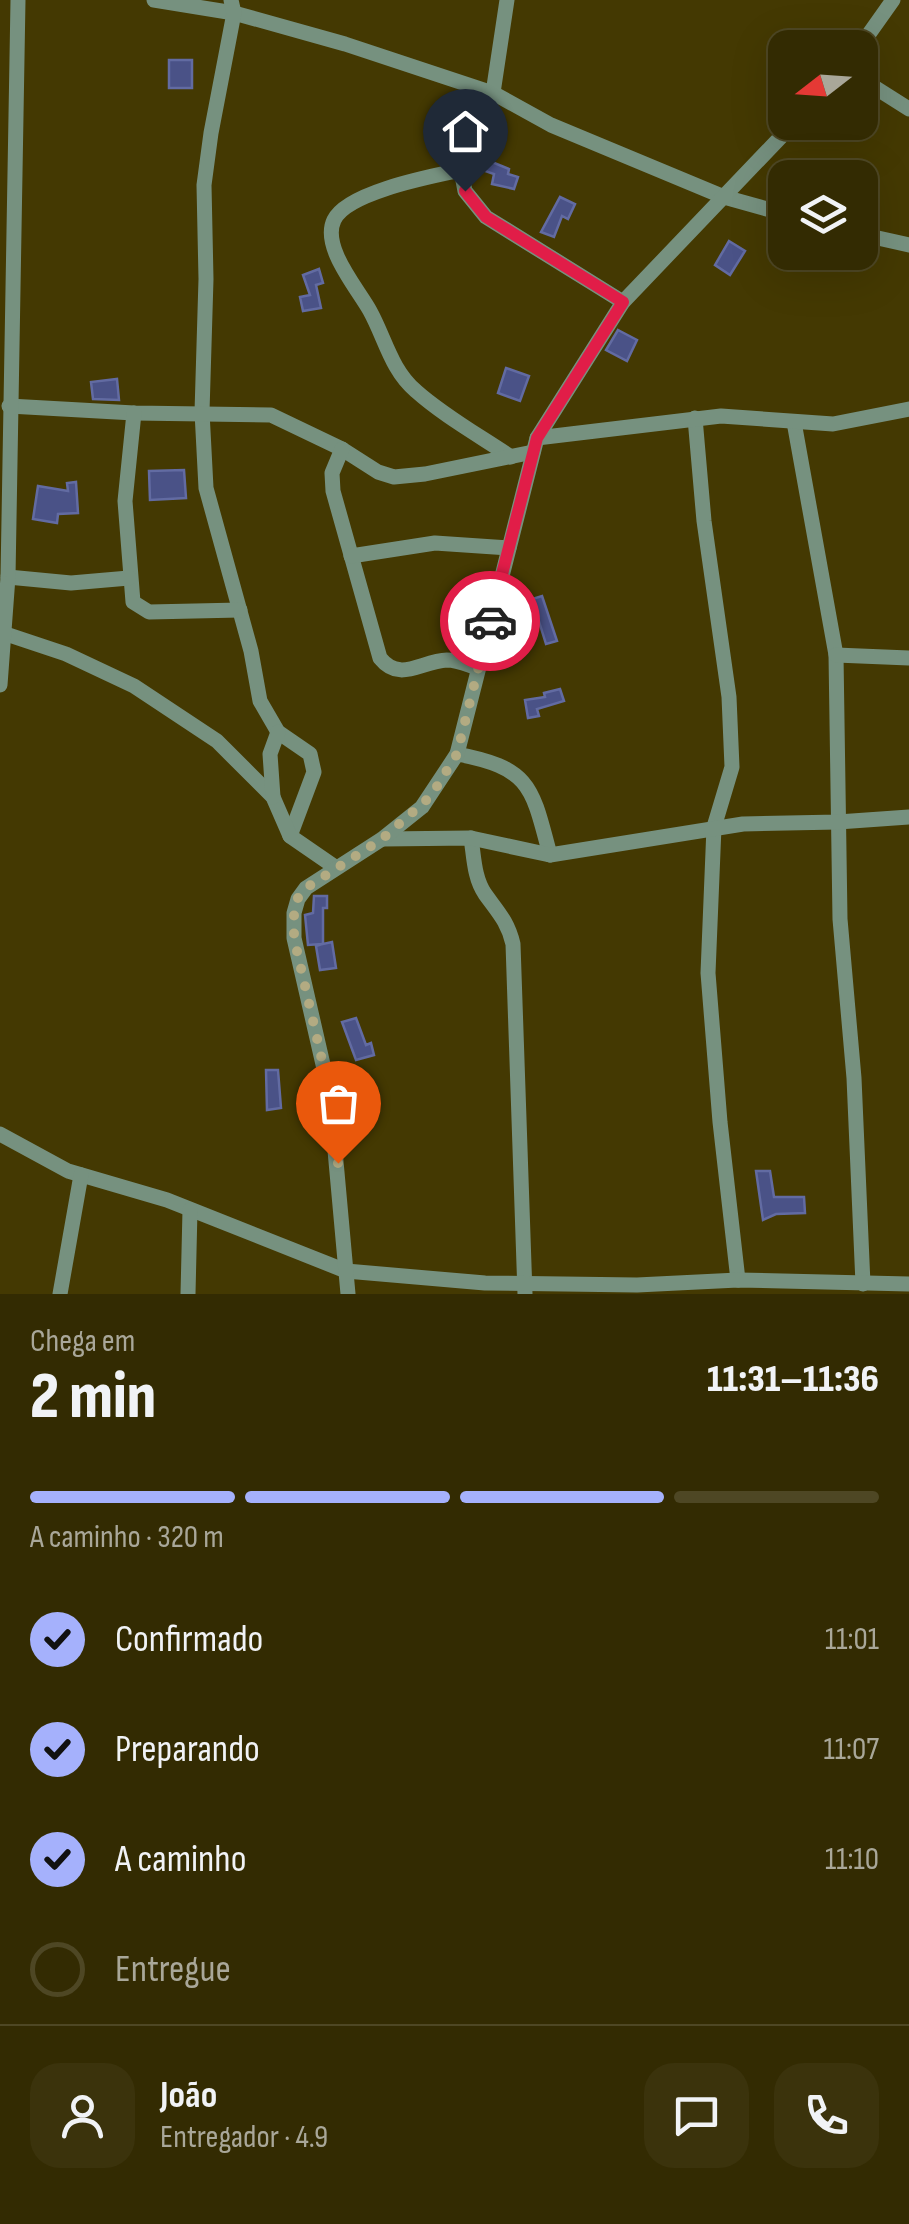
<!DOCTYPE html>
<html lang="pt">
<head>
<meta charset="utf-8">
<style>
  body { margin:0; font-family:"Sofia Sans Condensed",sans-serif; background:#3b330c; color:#f1f3f6; height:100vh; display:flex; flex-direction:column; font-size:38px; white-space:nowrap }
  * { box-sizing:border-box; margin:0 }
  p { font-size:32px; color:#a9a799 }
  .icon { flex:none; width:55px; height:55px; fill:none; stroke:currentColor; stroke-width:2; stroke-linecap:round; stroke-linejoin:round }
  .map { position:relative; height:1294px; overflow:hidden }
  .drawer { display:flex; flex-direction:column; background:#332b02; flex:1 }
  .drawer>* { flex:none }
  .needle { width:65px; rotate:253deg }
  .controls { position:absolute; left:768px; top:30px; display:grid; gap:20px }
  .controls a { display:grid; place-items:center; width:110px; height:110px; border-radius:20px; background:#332b02; box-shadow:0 10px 40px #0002,0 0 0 2px #4e4724; font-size:50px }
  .pin { position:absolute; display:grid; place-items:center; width:85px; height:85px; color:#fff; margin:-102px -42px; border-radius:50% 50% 50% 0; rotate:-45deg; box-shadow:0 0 10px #0007 }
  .pin .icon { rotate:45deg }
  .courier { position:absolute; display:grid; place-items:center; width:100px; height:100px; margin:-50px; border:8px solid #e11d48; border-radius:50%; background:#fff; color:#222; box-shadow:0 2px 12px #0007 }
  .head em { font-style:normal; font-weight:800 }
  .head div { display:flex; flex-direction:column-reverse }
  .head { display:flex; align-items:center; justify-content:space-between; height:170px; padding:0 30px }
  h1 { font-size:65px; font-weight:800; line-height:75px }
  .bar { display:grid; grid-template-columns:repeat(4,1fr); gap:15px 10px; align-content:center; height:120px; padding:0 30px }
  .bar i { height:12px; border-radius:8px; background:#4e4724 }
  .bar .on { background:#a5b1fc }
  .bar p { grid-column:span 4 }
  .line { display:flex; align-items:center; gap:25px; padding:0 30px; border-top:2px solid #4e4724 }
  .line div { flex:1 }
  .round { display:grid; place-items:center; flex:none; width:105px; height:105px; border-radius:30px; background:#3b330c }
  ol { padding:0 30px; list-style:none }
  li { display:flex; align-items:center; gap:30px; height:110px }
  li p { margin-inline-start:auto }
  li .icon { padding:10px; border-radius:50%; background:#a5b1fc; color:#111; stroke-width:4 }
  li:last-child { color:#a9a799 }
  li i { width:55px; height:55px; border:5px solid #4e4724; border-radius:50% }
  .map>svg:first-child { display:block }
  .building { fill:#4a5287; stroke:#626ba2; stroke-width:2.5 }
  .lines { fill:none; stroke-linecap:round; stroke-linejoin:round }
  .minor { stroke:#76917f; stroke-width:15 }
  .done { stroke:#b3ab82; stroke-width:10; stroke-dasharray:0 18 }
  .route { stroke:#e11d48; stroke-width:12 }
</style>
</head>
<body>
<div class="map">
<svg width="909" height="1294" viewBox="0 0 909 1294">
  <rect width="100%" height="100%" fill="#443902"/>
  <!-- building -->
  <g class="building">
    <rect x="169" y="60" width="23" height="28"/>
    <polygon points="487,136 495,142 482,158 509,169 508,174 518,177 514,189 492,184 494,174 474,167"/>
    <polygon points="560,197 575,204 568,219 562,216 554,237 541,232"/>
    <polygon points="729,241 745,251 730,275 715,265"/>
    <polygon points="319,269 323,283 316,285 321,308 303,311 300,297 310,295 303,275"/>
    <polygon points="618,330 637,340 627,361 606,350"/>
    <polygon points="506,368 529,376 520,401 498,393"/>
    <polygon points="117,379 119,400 93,399 91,382"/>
    <polygon points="184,470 186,498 150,500 149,471"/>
    <polygon points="76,482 78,513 58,514 57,523 33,519 38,486 68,491 67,483"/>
    <polygon points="542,596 557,641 546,644 532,599"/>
    <polygon points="560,689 564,701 537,709 539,716 528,718 525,700 545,697 544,693"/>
    <polygon points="314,896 327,896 327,908 323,908 323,944 332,942 336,968 320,970 316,946 322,944 308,945 305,915 313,913"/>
    <polygon points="356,1018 366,1045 371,1043 374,1055 356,1060 342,1022"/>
    <polygon points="266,1070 278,1070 281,1108 267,1110"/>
    <polygon points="756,1171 770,1171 774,1197 804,1197 805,1213 776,1214 763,1220"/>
  </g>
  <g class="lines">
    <!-- minor -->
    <g class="minor">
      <polyline points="154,0 234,13 345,44 493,93 551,125 724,197 785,214"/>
      <polyline points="231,0 234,13 211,133 204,185 206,279 202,412 206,488 251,651 260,701 278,732 310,754 314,772 290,836"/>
      <polyline points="507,0 493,93 461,170 465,191 486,217 623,302"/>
      <polyline points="859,48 893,0"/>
      <polyline points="860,78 909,109"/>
      <path d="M461,170C433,176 347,192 334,220C321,247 358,289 370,311C385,338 391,370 416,391C444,416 480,436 511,457"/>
      <polyline points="860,234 909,245"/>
      <polyline points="9,406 134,413 271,415 342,449 378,472 394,477 425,474 533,452"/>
      <polyline points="134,413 125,501 133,602 149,612 240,610"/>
      <polyline points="695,418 704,521 729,697 732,767 714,827 708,973 720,1122 738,1280"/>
      <polyline points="794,422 836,655 840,919 854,1078 863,1284"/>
      <polyline points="537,438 721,416 833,424 909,409"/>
      <path d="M342,449L332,473L333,491L380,658C400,683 421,661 447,660C457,660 468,665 478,668"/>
      <polyline points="351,556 435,543 509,548"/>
      <polyline points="8,577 71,583 129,578"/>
      <polyline points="3,633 66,654 134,686 217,741 273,797 290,836 335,867"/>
      <polyline points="836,655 909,658"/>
      <polyline points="0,685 8,577 18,0"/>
      <path d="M457,754C531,768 532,787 550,855"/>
      <polyline points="273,797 270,754 278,732"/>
      <path d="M471,838C474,857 474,878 485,894C498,912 508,922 513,944L525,1294"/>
      <polyline points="383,839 471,838 550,855 743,824 838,822 909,817"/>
      <polyline points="0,1134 68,1171 167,1200 346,1271 485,1283 637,1285 738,1280 909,1284"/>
      <polyline points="60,1294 81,1175"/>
      <polyline points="188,1294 190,1210"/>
      <polyline points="348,1294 330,1095 294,938 294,913 298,899 306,888 382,839 422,807 457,754 537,438 623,302 795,122"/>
    </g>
  </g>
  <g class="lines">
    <!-- done -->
    <polyline class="done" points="338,1163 330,1095 294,938 294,913 298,898 306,888 382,839 431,796 457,754 490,621"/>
    <!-- route -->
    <polyline class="route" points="465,191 486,217 623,302 537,438 490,621"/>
  </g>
</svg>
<div class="controls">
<a><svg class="needle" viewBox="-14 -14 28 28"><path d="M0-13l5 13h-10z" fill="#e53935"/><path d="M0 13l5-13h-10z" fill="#a9a799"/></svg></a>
<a><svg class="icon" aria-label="layers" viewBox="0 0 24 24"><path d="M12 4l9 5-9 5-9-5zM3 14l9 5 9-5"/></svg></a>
</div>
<div class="pin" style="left:338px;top:1163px;background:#ea580c"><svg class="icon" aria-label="bag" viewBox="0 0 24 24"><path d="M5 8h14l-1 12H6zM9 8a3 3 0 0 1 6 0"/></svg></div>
<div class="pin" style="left:465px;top:191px;background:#1f2937"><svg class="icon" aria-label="home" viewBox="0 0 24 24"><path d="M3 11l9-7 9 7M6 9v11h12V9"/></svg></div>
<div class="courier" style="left:490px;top:621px"><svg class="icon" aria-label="car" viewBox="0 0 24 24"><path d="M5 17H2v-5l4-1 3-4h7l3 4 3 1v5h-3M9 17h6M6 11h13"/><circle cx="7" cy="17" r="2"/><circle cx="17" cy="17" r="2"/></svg></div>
</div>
<section class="drawer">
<div class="head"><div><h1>2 min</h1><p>Chega em</p></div><em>11:31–11:36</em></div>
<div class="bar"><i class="on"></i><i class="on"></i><i class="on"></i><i></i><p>A caminho · 320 m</p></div>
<ol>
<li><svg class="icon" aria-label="check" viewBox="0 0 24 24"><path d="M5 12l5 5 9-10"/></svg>Confirmado<p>11:01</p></li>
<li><svg class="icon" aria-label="check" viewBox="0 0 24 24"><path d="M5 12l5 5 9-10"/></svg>Preparando<p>11:07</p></li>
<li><svg class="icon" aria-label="check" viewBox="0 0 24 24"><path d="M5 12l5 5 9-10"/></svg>A caminho<p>11:10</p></li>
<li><i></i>Entregue</li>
</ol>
<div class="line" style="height:180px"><a class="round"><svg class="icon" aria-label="person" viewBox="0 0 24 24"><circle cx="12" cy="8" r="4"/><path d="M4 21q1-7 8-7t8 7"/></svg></a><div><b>João</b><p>Entregador · 4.9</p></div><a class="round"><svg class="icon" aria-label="chat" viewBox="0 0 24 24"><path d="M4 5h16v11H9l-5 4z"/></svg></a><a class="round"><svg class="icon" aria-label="phone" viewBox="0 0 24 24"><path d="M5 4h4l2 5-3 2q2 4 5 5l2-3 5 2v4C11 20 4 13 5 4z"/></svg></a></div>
</section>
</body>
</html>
